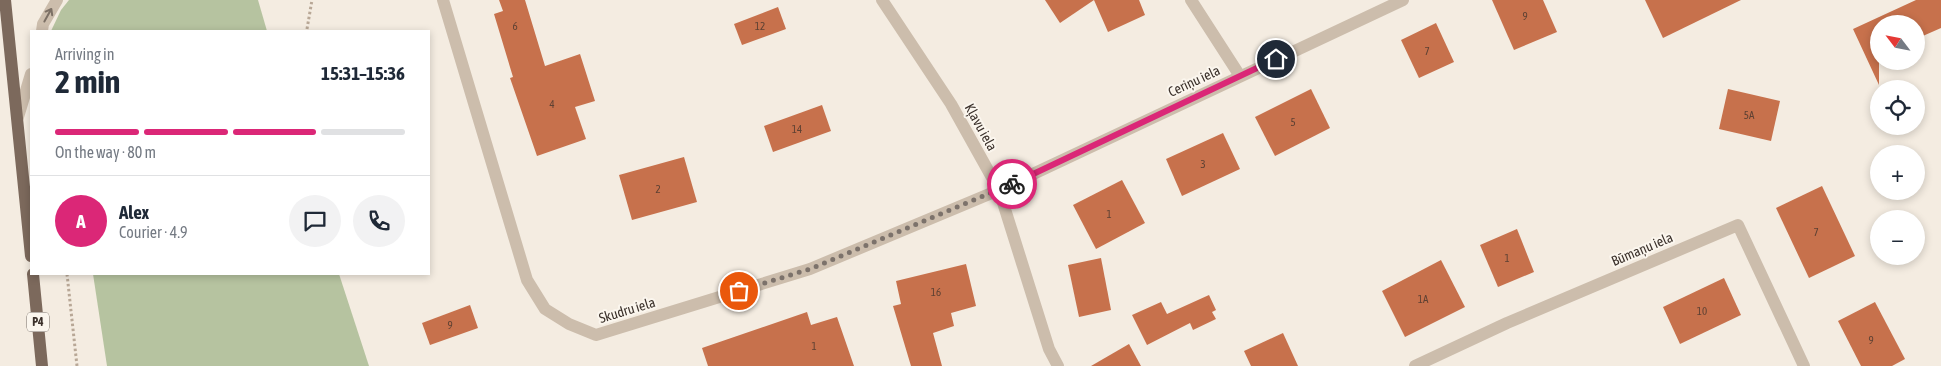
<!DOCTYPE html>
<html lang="en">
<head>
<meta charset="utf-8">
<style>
  body { margin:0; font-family:"Asap Condensed",sans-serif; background:#f2f2f3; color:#1f2937; height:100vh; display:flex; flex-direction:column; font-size:19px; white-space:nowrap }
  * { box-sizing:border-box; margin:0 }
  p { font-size:16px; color:#747a83 }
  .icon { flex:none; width:28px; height:28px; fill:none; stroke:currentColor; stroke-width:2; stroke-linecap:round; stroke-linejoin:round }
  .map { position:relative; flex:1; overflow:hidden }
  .panel { position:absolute; left:30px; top:30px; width:400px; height:245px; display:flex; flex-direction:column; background:#fff; border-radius:0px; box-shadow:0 2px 8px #0003 }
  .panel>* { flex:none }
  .needle { width:32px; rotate:302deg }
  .buttons { position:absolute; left:1870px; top:15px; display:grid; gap:10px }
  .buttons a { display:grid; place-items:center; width:55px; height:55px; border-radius:50%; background:#fff; box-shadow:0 2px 8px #0003; font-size:25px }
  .pin { position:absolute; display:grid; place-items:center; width:42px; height:42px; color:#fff; margin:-21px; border:2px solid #fff; border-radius:50%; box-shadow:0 1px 5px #0007 }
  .courier { position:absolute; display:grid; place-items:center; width:50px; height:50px; margin:-25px; border:4px solid #db2777; border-radius:50%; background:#fff; color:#222; box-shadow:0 1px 6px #0007 }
  .summary em { font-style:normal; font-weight:700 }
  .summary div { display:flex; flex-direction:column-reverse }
  .summary { display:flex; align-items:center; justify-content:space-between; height:85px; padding:0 25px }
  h1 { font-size:32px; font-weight:700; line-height:38px }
  .bar { display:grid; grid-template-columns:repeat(4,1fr); gap:8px 5px; align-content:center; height:60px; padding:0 25px }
  .bar i { height:6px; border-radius:4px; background:#e0e1e3 }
  .bar .on { background:#db2777 }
  .bar p { grid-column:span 4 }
  .line { display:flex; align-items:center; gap:12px; padding:0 25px; border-top:1px solid #e0e1e3 }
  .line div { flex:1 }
  .round { display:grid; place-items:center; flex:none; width:52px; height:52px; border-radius:26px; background:#f2f2f3 }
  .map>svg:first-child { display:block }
  .green { fill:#b6c3a0 }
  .building { fill:#c7714c }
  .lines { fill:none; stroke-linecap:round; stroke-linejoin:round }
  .path { stroke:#b8a796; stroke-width:3; stroke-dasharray:2.5 2.5; stroke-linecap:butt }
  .street { stroke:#ccbdac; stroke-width:12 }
  .primary { stroke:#7c695c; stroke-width:12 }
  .oneway { stroke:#7c7065 }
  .done { stroke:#7c726b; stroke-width:5; stroke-dasharray:0 9 }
  .route { stroke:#db2777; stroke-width:6 }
  .labels { text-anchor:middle; stroke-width:4; stroke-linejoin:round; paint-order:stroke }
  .number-label { font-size:11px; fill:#5e4133 }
  .shield { fill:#fbf6ee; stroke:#756c66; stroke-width:1 }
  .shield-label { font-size:12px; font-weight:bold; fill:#3b312b }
  .street-label { font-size:14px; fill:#3b312b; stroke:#fbf6ee }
</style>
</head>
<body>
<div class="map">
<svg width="1941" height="366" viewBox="0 0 1941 366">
  <rect width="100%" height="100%" fill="#f4ece1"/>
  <!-- green -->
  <g class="green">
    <polygon points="69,0 258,0 267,31 51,31 61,10"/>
    <polygon points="93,274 339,274 369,366 107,366"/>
  </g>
  <!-- building -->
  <g class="building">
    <polygon points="499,0 525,0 545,66 580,54 595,101 575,107 586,139 537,156 510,78 513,77 494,14 503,11"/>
    <polygon points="1045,0 1094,0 1060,23"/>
    <polygon points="1094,0 1139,0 1145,15 1108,32"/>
    <polygon points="1492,0 1543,0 1557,32 1514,50"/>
    <polygon points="1645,0 1741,0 1663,38"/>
    <polygon points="1916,0 1941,0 1941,28 1916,39 1916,24 1879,24 1879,85 1853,29"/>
    <polygon points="778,7 786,29 742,45 734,24"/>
    <polygon points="1436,23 1454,62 1419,78 1401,40"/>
    <polygon points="1311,89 1330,128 1275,156 1255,117"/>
    <polygon points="1728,89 1780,101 1771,141 1719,129"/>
    <polygon points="822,105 831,131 773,152 764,126"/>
    <polygon points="1223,133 1240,169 1182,196 1166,159"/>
    <polygon points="684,157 697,202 632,220 619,175"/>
    <polygon points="1122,180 1145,223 1096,249 1073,205"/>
    <polygon points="1822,186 1855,256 1809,278 1776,208"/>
    <polygon points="1517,229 1534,272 1498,287 1480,245"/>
    <polygon points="1101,258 1111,310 1079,317 1068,265"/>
    <polygon points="1441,260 1465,307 1405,337 1382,291"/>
    <polygon points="966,264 976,306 951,313 954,326 933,333 942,366 911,366 893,306 901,304 896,281"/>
    <polygon points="1724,278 1741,315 1680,344 1663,307"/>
    <polygon points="1209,295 1216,310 1212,312 1216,319 1193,330 1190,323 1147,345 1132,315 1161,302 1167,314"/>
    <polygon points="1875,302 1905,359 1892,366 1861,366 1838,321"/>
    <polygon points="470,305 478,328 430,345 422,323"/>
    <polygon points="807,312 811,325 837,317 854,366 708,366 702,348"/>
    <polygon points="1283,333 1298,366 1251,366 1244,351"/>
    <polygon points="1129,344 1141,366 1091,366"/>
  </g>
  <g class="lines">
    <!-- path -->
    <g class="path">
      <polyline points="307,29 312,0"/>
      <polyline points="67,274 77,366"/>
    </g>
    <!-- street -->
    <g class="street">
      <polyline points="443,0 527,280 545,309 569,324 596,335 810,269 999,190 1403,0"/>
      <polyline points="882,0 951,104 999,190 1049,349 1058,366"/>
      <polyline points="1191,0 1240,76"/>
      <polyline points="42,31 43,24 57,0"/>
      <polyline points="18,117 31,74"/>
      <polyline points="1415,366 1507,323 1738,225 1804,366"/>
    </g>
    <!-- primary -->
    <g class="primary">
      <polyline points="5,0 31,256"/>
      <polyline points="33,274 42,366"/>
    </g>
  </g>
  <!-- one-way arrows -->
  <defs><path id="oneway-shaft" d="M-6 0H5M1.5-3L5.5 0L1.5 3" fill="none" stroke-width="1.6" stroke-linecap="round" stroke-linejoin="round" transform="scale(1.25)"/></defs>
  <use class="oneway" href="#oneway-shaft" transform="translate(48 15) rotate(-61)"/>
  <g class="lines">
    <!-- done -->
    <polyline class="done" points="739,291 810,269 1012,184"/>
    <!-- route -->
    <polyline class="route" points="1012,184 1276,59"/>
  </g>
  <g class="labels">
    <!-- number labels -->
    <g class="number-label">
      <text x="1525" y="20">9</text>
      <text x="515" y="30">6</text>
      <text x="760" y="30">12</text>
      <text x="1427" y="55">7</text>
      <text x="552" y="108">4</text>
      <text x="1749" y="119">5A</text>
      <text x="1293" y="126">5</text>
      <text x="797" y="133">14</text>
      <text x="1203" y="168">3</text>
      <text x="658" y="193">2</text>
      <text x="1109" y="218">1</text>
      <text x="1816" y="236">7</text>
      <text x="1507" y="262">1</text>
      <text x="936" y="296">16</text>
      <text x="1423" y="303">1A</text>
      <text x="1702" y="315">10</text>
      <text x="450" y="329">9</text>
      <text x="1871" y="344">9</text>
      <text x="814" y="350">1</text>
    </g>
    <!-- shield labels -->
    <rect class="shield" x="27" y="312.5" width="22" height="19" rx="4"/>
    <g class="shield-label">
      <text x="38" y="326">P4</text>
    </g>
    <!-- street labels -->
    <g class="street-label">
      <text transform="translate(1194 81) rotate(-25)" y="5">Ceriņu iela</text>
      <text transform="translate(981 127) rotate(61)" y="5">Kļavu iela</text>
      <text transform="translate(1642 249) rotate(-23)" y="5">Būmaņu iela</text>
      <text transform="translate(627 310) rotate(-17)" y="5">Skudru iela</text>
    </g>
  </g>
</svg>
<div class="buttons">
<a><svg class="needle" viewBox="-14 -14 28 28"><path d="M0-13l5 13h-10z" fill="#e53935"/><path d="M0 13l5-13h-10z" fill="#747a83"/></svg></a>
<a><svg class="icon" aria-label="locate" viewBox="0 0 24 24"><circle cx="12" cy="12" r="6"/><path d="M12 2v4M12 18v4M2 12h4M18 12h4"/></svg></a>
<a>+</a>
<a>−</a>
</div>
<div class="pin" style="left:739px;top:291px;background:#ea580c"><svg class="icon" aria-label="bag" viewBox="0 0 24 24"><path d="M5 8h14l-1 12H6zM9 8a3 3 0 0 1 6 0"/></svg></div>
<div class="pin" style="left:1276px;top:59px;background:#1f2937"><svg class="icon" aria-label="home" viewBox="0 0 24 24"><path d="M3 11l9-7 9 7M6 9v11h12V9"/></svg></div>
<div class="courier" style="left:1012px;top:184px"><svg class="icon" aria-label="bike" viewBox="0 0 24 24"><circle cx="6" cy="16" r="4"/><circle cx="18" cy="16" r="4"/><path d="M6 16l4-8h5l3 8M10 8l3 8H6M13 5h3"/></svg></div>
<section class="panel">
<div class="summary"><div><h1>2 min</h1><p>Arriving in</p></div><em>15:31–15:36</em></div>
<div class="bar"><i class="on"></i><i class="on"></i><i class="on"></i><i></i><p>On the way · 80 m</p></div>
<div class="line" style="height:90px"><b class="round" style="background:#db2777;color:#fff">A</b><div><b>Alex</b><p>Courier · 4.9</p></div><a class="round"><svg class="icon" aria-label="chat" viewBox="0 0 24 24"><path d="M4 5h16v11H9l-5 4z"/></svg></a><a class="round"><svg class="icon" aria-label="phone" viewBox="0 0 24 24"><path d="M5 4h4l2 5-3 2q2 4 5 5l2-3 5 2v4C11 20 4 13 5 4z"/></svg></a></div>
</section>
</div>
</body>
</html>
